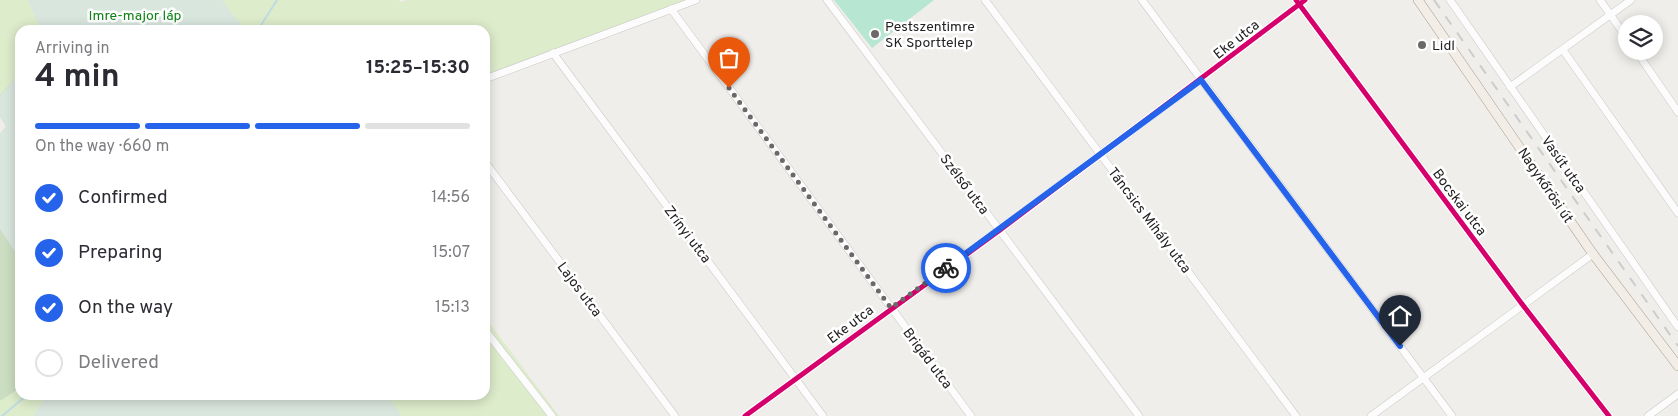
<!DOCTYPE html>
<html lang="en">
<head>
<meta charset="utf-8">
<style>
  body { margin:0; font-family:Overpass,sans-serif; background:#f2f2f3; color:#2b2b33; height:100vh; display:flex; flex-direction:column; font-size:19px; white-space:nowrap }
  * { box-sizing:border-box; margin:0 }
  p { font-size:16px; color:#7c7c81 }
  .icon { flex:none; width:28px; height:28px; fill:none; stroke:currentColor; stroke-width:2; stroke-linecap:round; stroke-linejoin:round }
  .map { position:relative; flex:1; overflow:hidden }
  .panel { position:absolute; left:15px; top:25px; width:475px; height:375px; display:flex; flex-direction:column; background:#fff; border-radius:15px; box-shadow:0 2px 12px #0003 }
  .panel>* { flex:none }
  .tools { position:absolute; left:1618px; top:15px; display:grid; gap:10px }
  .tools a { display:grid; place-items:center; width:45px; height:45px; border-radius:50%; background:#fff; box-shadow:0 2px 12px #0003; font-size:25px }
  .pin { position:absolute; display:grid; place-items:center; width:42px; height:42px; color:#fff; margin:-51px -21px; border-radius:50% 50% 50% 0; rotate:-45deg; box-shadow:0 0 5px #0007 }
  .pin .icon { rotate:45deg }
  .courier { position:absolute; display:grid; place-items:center; width:50px; height:50px; margin:-25px; border:4px solid #2563eb; border-radius:50%; background:#fff; color:#222; box-shadow:0 1px 6px #0007 }
  .headline em { font-style:normal; font-weight:700 }
  .headline div { display:flex; flex-direction:column-reverse }
  .headline { display:flex; align-items:center; justify-content:space-between; height:85px; padding:0 20px }
  h1 { font-size:32px; font-weight:700; line-height:38px }
  .bar { display:grid; grid-template-columns:repeat(4,1fr); gap:8px 5px; align-content:center; height:60px; padding:0 20px }
  .bar i { height:6px; border-radius:4px; background:#e1e1e2 }
  .bar .current { background:#2563eb }
  .bar p { grid-column:span 4 }
  ol { padding:0 20px; list-style:none }
  li { display:flex; align-items:center; gap:15px; height:55px }
  li p { margin-inline-start:auto }
  li .icon { padding:5px; border-radius:50%; background:#2563eb; color:#fff; stroke-width:4 }
  li:last-child { color:#7c7c81 }
  li i { width:28px; height:28px; border:2px solid #e1e1e2; border-radius:50% }
  .map>svg:first-child { display:block }
  .grass { fill:#ddeccb }
  .forest { fill:#cbdec1 }
  .wetland { fill:#d9e6de }
  .pitch { fill:#b7e6d2 }
  .lines { fill:none; stroke-linecap:round; stroke-linejoin:round }
  .stream { stroke:#bfdbe3; stroke-width:2 }
  .minor-casing { stroke:#c9c8c7; stroke-width:8 }
  .major-casing { stroke:#a79c86; stroke-width:10 }
  .minor { stroke:#fdfcfc; stroke-width:7 }
  .major { stroke:#f3ede7; stroke-width:9 }
  .rail { stroke:#ccc; stroke-width:2; stroke-dasharray:10 10; stroke-linecap:butt }
  .cycleway-casing { stroke:#fff; stroke-width:8 }
  .cycleway { stroke:#d6006c; stroke-width:5 }
  .done { stroke:#6a6968; stroke-width:5; stroke-dasharray:0 9 }
  .route { stroke:#2563eb; stroke-width:6 }
  .poi-dot { fill:#6a6968; stroke:#fff; stroke-width:2 }
  .labels { text-anchor:middle; stroke-width:5; stroke-linejoin:round; paint-order:stroke }
  .park-label { font-size:14px; fill:#0c8416; stroke:#fff }
  .poi-label { font-size:14px; fill:#222; stroke:#fff; text-anchor:start }
  .street-label { font-size:14px; fill:#222; stroke:#fff }
</style>
</head>
<body>
<div class="map">
<svg width="1678" height="416" viewBox="0 0 1678 416">
  <rect width="100%" height="100%" fill="#f0eeeb"/>
  <!-- grass -->
  <g class="grass">
    <polygon points="0,0 399,0 401,2 407,0 701,0 485,83 485,30 20,30 20,77 18,75 0,95"/>
    <polygon points="485,317 559,416 0,416 0,401 20,388 20,395 485,395"/>
  </g>
  <!-- forest -->
  <polygon class="forest" points="19,74 20,77 20,388 0,401 0,134 6,126 0,117 0,95"/>
  <!-- wetland -->
  <g class="wetland">
    <polygon points="28,0 222,0 241,25 238,30 41,30"/>
    <polygon points="20,73 20,259 0,229 0,134 6,126 0,117 0,96"/>
    <polygon points="47,395 386,395 402,416 33,416"/>
  </g>
  <!-- pitch -->
  <polygon class="pitch" points="834,0 934,0 872,48"/>
  <g class="lines">
    <!-- stream -->
    <g class="stream">
      <polyline points="258,30 277,0"/>
      <polyline points="2,416 27,395"/>
    </g>
    <!-- minor casing -->
    <g class="minor-casing">
      <g id="minor">
        <polyline points="827,0 1139,416"/>
        <polyline points="985,0 1296,416"/>
        <polyline points="1142,0 1452,416"/>
        <polyline points="1296,0 1522,304 1609,416"/>
        <polyline points="1450,0 1678,327"/>
        <polyline points="1600,0 1626,37"/>
        <polyline points="671,9 971,416"/>
        <polyline points="1563,50 1678,213"/>
        <polyline points="1636,51 1678,112"/>
        <polyline points="553,53 823,416"/>
        <polyline points="485,79 696,0"/>
        <polyline points="1510,87 1631,0"/>
        <polyline points="485,162 675,416"/>
        <polyline points="485,330 552,416"/>
        <polyline points="745,416 1000,230 1305,0"/>
        <polyline points="1371,416 1593,254"/>
        <polyline points="1648,416 1678,394"/>
      </g>
    </g>
    <!-- major casing -->
    <g class="major-casing">
      <polyline id="major" points="1418,0 1593,254 1678,366"/>
    </g>
    <!-- minor -->
    <use href="#minor" class="minor"/>
    <!-- major -->
    <use href="#major" class="major"/>
    <!-- rail -->
    <polyline class="rail" points="1434,0 1678,346"/>
    <!-- cycleway casing -->
    <g class="cycleway-casing">
      <g id="cycleway">
        <polyline points="1296,0 1522,304 1609,416"/>
        <polyline points="745,416 1000,230 1305,0"/>
      </g>
    </g>
    <!-- cycleway -->
    <use href="#cycleway" class="cycleway"/>
  </g>
  <g class="lines">
    <!-- done -->
    <polyline class="done" points="729,88 891,308 946,268"/>
    <!-- route -->
    <polyline class="route" points="946,268 1201,80 1400,346"/>
  </g>
  <!-- markers -->
  <g class="poi-dot">
    <circle cx="875" cy="34" r="5"/>
    <circle cx="1422" cy="45" r="5"/>
  </g>
  <g class="labels">
    <!-- park labels -->
    <g class="park-label">
      <text x="135" y="20">Imre-major láp</text>
    </g>
    <!-- poi labels -->
    <g class="poi-label">
      <text x="885" y="31">Pestszentimre<tspan x="885" dy="16">SK Sporttelep</tspan></text>
      <text x="1432" y="50">Lidl</text>
    </g>
    <!-- street labels -->
    <g class="street-label">
      <text transform="translate(1236 39) rotate(-38)" y="5">Eke utca</text>
      <text transform="translate(1564 164) rotate(55)" y="5">Vasút utca</text>
      <text transform="translate(965 184) rotate(53)" y="5">Szélső utca</text>
      <text transform="translate(1546 185) rotate(56)" y="5">Nagykőrösi út</text>
      <text transform="translate(1460 202) rotate(53)" y="5">Bocskai utca</text>
      <text transform="translate(1150 220) rotate(53)" y="5">Táncsics Mihály utca</text>
      <text transform="translate(688 234) rotate(53)" y="5">Zrínyi utca</text>
      <text transform="translate(580 289) rotate(53)" y="5">Lajos utca</text>
      <text transform="translate(850 324) rotate(-37)" y="5">Eke utca</text>
      <text transform="translate(928 358) rotate(53)" y="5">Brigád utca</text>
    </g>
  </g>
</svg>
<div class="tools">
<a><svg class="icon" aria-label="layers" viewBox="0 0 24 24"><path d="M12 4l9 5-9 5-9-5zM3 14l9 5 9-5"/></svg></a>
</div>
<div class="pin" style="left:729px;top:88px;background:#ea580c"><svg class="icon" aria-label="bag" viewBox="0 0 24 24"><path d="M5 8h14l-1 12H6zM9 8a3 3 0 0 1 6 0"/></svg></div>
<div class="pin" style="left:1400px;top:346px;background:#1f2937"><svg class="icon" aria-label="home" viewBox="0 0 24 24"><path d="M3 11l9-7 9 7M6 9v11h12V9"/></svg></div>
<div class="courier" style="left:946px;top:268px"><svg class="icon" aria-label="bike" viewBox="0 0 24 24"><circle cx="6" cy="16" r="4"/><circle cx="18" cy="16" r="4"/><path d="M6 16l4-8h5l3 8M10 8l3 8H6M13 5h3"/></svg></div>
<section class="panel">
<div class="headline"><div><h1>4 min</h1><p>Arriving in</p></div><em>15:25–15:30</em></div>
<div class="bar"><i class="current"></i><i class="current"></i><i class="current"></i><i></i><p>On the way · 660 m</p></div>
<ol>
<li><svg class="icon" aria-label="check" viewBox="0 0 24 24"><path d="M5 12l5 5 9-10"/></svg>Confirmed<p>14:56</p></li>
<li><svg class="icon" aria-label="check" viewBox="0 0 24 24"><path d="M5 12l5 5 9-10"/></svg>Preparing<p>15:07</p></li>
<li><svg class="icon" aria-label="check" viewBox="0 0 24 24"><path d="M5 12l5 5 9-10"/></svg>On the way<p>15:13</p></li>
<li><i></i>Delivered</li>
</ol>
</section>
</div>
</body>
</html>
